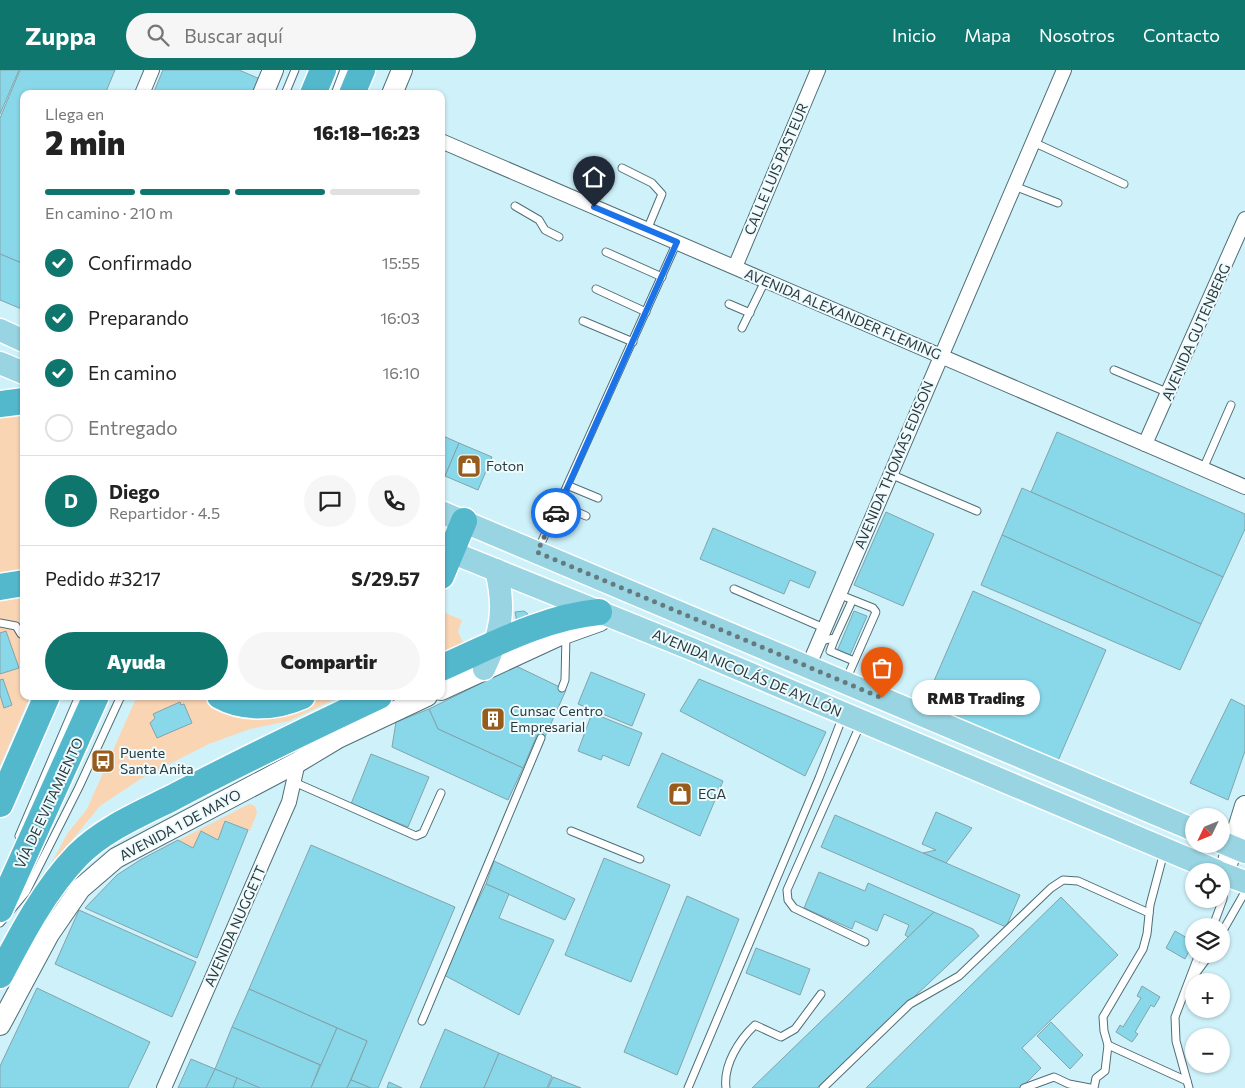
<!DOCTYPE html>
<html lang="es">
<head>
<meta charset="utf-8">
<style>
  body { margin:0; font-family:Commissioner,sans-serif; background:#f6f6f6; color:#222; height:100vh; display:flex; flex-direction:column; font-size:19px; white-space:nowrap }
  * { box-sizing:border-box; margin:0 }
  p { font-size:16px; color:#767676 }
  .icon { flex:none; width:28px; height:28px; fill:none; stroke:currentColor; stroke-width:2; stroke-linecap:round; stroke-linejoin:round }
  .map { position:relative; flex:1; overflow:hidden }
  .sheet { position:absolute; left:20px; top:20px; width:425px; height:610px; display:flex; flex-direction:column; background:#fff; border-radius:10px; box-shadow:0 1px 4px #0004 }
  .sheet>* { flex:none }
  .needle { width:32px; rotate:227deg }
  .controls { position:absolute; left:1185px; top:738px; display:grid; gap:10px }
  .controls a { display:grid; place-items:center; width:45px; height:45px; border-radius:50%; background:#fff; box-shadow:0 1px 4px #0004; font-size:25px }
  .pin { position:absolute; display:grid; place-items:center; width:42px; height:42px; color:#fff; margin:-51px -21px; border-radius:50% 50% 50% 0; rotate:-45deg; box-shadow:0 0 5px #0007 }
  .pin .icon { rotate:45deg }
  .courier { position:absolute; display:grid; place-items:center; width:50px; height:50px; margin:-25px; border:4px solid #1a73e8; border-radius:50%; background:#fff; color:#222; box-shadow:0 1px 6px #0007 }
  .bubble { position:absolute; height:35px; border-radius:18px; background:#fff; box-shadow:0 1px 4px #0004; font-size:16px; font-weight:800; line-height:35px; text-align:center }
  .headline em { font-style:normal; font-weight:800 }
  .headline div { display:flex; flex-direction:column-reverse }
  .headline { display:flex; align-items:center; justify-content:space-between; height:85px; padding:0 25px }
  h1 { font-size:32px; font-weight:800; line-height:38px }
  .bar { display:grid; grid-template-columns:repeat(4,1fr); gap:8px 5px; align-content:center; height:60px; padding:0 25px }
  .bar i { height:6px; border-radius:4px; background:#e0e0e0 }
  .bar .selected { background:#0f766e }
  .bar p { grid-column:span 4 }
  .line { display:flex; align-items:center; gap:12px; padding:0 25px; border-top:1px solid #e0e0e0 }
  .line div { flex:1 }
  .round { display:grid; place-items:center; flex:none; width:52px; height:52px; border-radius:26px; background:#f6f6f6 }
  ol { padding:0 25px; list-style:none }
  li { display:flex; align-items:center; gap:15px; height:55px }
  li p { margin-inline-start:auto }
  li .icon { padding:5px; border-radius:50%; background:#0f766e; color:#fff; stroke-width:4 }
  li:last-child { color:#767676 }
  li i { width:28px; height:28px; border:2px solid #e0e0e0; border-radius:50% }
  .button { display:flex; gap:10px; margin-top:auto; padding:10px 25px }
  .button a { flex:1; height:58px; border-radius:30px; background:#0f766e; color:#fff; font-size:20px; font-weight:800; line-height:58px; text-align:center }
  .button a+a { background:#f6f6f6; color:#222 }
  header { display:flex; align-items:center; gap:30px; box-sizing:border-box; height:70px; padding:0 25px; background:#0f766e; color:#fff }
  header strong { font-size:24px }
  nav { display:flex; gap:28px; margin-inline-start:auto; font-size:18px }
  .search { width:350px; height:45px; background:#f6f6f6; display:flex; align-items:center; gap:12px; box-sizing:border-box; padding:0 18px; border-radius:28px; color:#767676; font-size:19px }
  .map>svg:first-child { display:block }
  .green { fill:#fad5b4 }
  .building { fill:#88d8ea; stroke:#83a3ab }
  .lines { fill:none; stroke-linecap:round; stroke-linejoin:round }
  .lane-casing { stroke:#506e76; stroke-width:9 }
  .street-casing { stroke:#506e76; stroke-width:16 }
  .secondary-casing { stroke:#506e76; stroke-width:22 }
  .primary-casing { stroke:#fff; stroke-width:25 }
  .highway-casing { stroke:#fff; stroke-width:29 }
  .lane { stroke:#fff; stroke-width:7 }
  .street { stroke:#fff; stroke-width:14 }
  .secondary { stroke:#fff; stroke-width:20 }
  .primary { stroke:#98d4e1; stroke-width:22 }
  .highway { stroke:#54b8cd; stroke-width:26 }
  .done { stroke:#657a7e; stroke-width:5; stroke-dasharray:0 9 }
  .route { stroke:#1a73e8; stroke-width:6 }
  .labels { text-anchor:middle; stroke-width:4; stroke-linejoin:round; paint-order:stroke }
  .street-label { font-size:14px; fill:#2c393c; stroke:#edfbfe }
  .poi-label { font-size:14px; fill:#2c393c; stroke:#edfbfe; text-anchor:start }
</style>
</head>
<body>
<header>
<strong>Zuppa</strong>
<div class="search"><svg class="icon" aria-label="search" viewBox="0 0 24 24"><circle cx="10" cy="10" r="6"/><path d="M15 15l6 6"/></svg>Buscar aquí</div>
<nav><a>Inicio</a><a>Mapa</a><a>Nosotros</a><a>Contacto</a></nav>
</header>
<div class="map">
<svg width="1245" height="1018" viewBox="0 0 1245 1018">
  <rect width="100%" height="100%" fill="#cff2fa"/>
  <!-- green -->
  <g class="green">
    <polygon points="0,339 24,344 24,506 0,510"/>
    <polygon points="24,527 24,626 30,626 0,696 0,530"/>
    <polygon points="441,541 462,550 458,561 464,575 441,585"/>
    <polygon points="137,626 199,626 227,643 299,638 321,626 341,626 289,651 250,659 209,674 142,708 100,736 49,798 67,764 87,739"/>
    <polygon points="249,734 255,736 257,743 250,761 225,750 218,770 201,761 193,778 179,770"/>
  </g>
  <!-- building -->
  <g class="building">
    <polygon points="0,0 19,0 0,44"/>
    <polygon points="20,0 115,0 105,24 24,24 24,194 0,184 0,48"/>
    <polygon points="163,0 239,0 260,9 254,24 153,24"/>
    <polygon points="0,184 24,194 24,240 0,230"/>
    <polygon points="1057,362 1245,444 1245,459 1223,507 1031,422"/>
    <polygon points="441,365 459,373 445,406 441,404"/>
    <polygon points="459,373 492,387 478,420 445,406"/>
    <polygon points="1022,418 1223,507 1201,554 1002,465"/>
    <polygon points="886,442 934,464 903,536 854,515"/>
    <polygon points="713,458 816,502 809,518 790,510 784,524 700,489"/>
    <polygon points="1002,465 1201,554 1180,600 981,515"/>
    <polygon points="973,521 1106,580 1057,693 924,634"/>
    <polygon points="524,541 528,544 526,549 517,552 515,542"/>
    <polygon points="854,541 867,546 847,592 835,586"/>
    <polygon points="6,561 19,598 0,604 0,563"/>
    <polygon points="516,596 566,620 544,669 537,665 523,698 438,659 429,639"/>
    <polygon points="591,602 645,624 632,656 578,634"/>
    <polygon points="3,609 12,635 4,638 0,625 0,610"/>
    <polygon points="699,609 826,662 805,706 680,641"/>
    <polygon points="1231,629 1245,636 1245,681 1228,730 1190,713"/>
    <polygon points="180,632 181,635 184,634 192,653 157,668 150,653 155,648 153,644"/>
    <polygon points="429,639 438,659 523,698 508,730 392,677 396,652"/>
    <polygon points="592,643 642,663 629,696 603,685 601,690 578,681"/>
    <polygon points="662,683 723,711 700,766 637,737"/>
    <polygon points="371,684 429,707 408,757 351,734"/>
    <polygon points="936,742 972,758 946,793 923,783 936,780 922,774"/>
    <polygon points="835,745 1020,825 1006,857 821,777"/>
    <polygon points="225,751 248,760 197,888 85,838 117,805 140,790 178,770 193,778 201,761 218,770"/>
    <polygon points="311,775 455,837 378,1018 371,1018 351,1010 367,971 249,919"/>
    <polygon points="604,788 670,815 631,912 565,885"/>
    <polygon points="494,791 575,829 565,850 486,814"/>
    <polygon points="819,802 865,821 868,813 934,842 908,867 905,865 909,855 884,844 877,861 855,851 852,859 804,838"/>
    <polygon points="486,814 509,824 499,848 554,870 519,945 442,904"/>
    <polygon points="687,826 739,849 677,1005 624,982"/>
    <polygon points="1061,827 1118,885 1022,978 1041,998 1021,1018 866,1018"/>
    <polygon points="79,840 196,892 172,947 55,894"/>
    <polygon points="934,842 973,859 979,866 817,1018 752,1018"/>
    <polygon points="1175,861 1194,872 1185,889 1166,878"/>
    <polygon points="756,878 810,899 800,925 746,903"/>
    <polygon points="1142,916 1160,927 1154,937 1151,935 1135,962 1138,964 1132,972 1116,962 1120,955 1123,957 1141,928 1137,926"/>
    <polygon points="37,918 150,972 128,1018 0,1018 0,996"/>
    <polygon points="249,919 337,958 321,995 232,957"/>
    <polygon points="1051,952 1083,985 1070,999 1037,966"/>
    <polygon points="232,957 320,995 311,1018 260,1018 215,999"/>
    <polygon points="337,958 367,971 347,1018 311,1018"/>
    <polygon points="445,959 499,983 484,1018 420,1018"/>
    <polygon points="499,983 552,1006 547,1018 484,1018"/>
    <polygon points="191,989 215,999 206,1018 178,1018"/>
    <polygon points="215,999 237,1008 233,1018 206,1018"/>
    <polygon points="553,1007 581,1018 548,1018"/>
    <polygon points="237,1008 260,1018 233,1018"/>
    <polygon points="351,1010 371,1018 347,1018"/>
    <polygon points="389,1012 402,1018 387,1018"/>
  </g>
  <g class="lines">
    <!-- lane casing -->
    <g class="lane-casing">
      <g id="lane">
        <polyline points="285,24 295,0"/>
        <polyline points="335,24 344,0"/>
        <polyline points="1033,72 1124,114"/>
        <polyline points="622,98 652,113 662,124 647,160"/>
        <polyline points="1014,116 1058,133"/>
        <polyline points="515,136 539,150 545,160 559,167"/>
        <polyline points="606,182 662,207"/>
        <polyline points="596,219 646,242"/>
        <polyline points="729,234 750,243"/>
        <polyline points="583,251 633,272"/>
        <polyline points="742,258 765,211"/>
        <polyline points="1114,300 1169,323"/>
        <polyline points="1203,399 1231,335"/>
        <polyline points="890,404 977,441"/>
        <polyline points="569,416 598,428"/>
        <polyline points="560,434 586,446"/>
        <polyline points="538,480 677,172"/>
        <polyline points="734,519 824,558"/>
        <polyline points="838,524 873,538 876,542 846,610"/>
        <polyline points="0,553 16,556 21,564"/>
        <polyline points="835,568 830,581 854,591"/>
        <polyline points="819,571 835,568 852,531"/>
        <polyline points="562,618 565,610 566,565"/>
        <polyline points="861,653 787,820 788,830 794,838 865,872"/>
        <polyline points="294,712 416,766 423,763 441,723"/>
        <polyline points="571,761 640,789"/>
        <polyline points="19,766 79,626"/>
        <polyline points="0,853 26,822 79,717 121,626"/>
        <polyline points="1213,856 1223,829 1224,807"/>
        <polyline points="1221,864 1245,822"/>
        <polyline points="1194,906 1210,884"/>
        <polyline points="422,951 541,668"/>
        <polyline points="1108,975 1187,1011"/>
        <polyline points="688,1018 819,708 843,646"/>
        <path d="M726,1018C723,995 739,970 755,955L781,967L795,959L821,924"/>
        <polyline points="823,1018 910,934 959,906 1051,818 1063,810 1078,811 1149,843"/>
        <polyline points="1024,1018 1054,1007 1069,1014 1090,1018"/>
        <polyline points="1094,1018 1096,1008 1105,1001 1108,975 1104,961 1103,947 1143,879 1147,864 1150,835 1164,782"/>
        <polyline points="1189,1018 1176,971 1175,947 1199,884"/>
      </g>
    </g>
    <!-- street casing -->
    <g class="street-casing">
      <g id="street">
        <polyline points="142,24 152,0"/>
        <polyline points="441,71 1245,417"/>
        <polyline points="735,197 818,0"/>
        <polyline points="1145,374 1245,149"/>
        <polyline points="808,597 1064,0"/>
        <polyline points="164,1018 289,732 298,692"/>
      </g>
    </g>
    <!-- secondary casing -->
    <g class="secondary-casing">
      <g id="secondary">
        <polyline points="263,24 273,0"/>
        <polyline points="392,24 402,0"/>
        <polyline points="441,620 558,566 600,551"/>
        <polyline points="1224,804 1245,736"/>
        <polyline points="0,955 49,864 80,819 116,788 298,692 338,668 427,626"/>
      </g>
    </g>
    <!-- primary casing -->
    <g class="primary-casing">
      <g id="primary">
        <polyline points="0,260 24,271"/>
        <polyline points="0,293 24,303"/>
        <polyline points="441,442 1194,760"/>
        <polyline points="441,478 689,578 1217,801"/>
        <path d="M484,599C501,563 506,540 496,500"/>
        <polyline points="1221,772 1245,782"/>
        <polyline points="1221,803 1245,812"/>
      </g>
    </g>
    <!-- highway casing -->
    <g class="highway-casing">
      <g id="highway">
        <polyline points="313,24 323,0"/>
        <polyline points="352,24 362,0"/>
        <polyline points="0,334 24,331"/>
        <polyline points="441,506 464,451"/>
        <polyline points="0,517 24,513"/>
        <path d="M441,598C491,576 544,547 599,542"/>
        <path d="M220,626C245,640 277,637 302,626"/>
        <polyline points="0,734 47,626"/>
        <polyline points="0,839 96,626"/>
        <path d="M0,905C22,863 45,819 78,785C104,759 140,744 172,728C240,692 309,659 379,626"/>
      </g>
    </g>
    <!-- lane -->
    <use href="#lane" class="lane"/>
    <!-- street -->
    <use href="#street" class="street"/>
    <!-- secondary -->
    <use href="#secondary" class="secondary"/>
    <!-- primary -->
    <use href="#primary" class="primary"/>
    <!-- highway -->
    <use href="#highway" class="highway"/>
  </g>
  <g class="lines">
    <!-- done -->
    <polyline class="done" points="556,443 537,482 882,628"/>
    <!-- route -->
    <polyline class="route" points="556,443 677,172 594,137"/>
  </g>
  <!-- icons -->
  <defs>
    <g id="shop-square" transform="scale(1.25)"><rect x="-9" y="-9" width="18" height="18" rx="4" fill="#975c1b" stroke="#edfbfe"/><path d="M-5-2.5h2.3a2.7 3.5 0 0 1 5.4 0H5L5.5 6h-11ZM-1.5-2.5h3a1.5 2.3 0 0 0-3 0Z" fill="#fff"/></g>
    <g id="building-square" transform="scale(1.25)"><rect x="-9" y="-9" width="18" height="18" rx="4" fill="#975c1b" stroke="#edfbfe"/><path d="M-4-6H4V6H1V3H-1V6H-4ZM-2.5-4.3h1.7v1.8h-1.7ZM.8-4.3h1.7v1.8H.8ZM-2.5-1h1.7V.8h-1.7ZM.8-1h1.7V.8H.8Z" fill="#fff"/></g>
    <g id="bus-square" transform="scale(1.25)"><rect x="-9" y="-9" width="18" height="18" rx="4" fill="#975c1b" stroke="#edfbfe"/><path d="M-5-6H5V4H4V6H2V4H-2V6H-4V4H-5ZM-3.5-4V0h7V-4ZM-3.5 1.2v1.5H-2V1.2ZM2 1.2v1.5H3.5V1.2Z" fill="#fff"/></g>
  </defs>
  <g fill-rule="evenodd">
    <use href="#shop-square" x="469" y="396"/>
    <use href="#building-square" x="493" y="649"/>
    <use href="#bus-square" x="103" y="691"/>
    <use href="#shop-square" x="680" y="724"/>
  </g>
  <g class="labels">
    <!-- street labels -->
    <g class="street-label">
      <text transform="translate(776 99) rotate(-67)" y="5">CALLE LUIS PASTEUR</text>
      <text transform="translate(843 244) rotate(23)" y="5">AVENIDA ALEXANDER FLEMING</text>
      <text transform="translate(1196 262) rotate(-66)" y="5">AVENIDA GUTENBERG</text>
      <text transform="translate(894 395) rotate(-67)" y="5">AVENIDA THOMAS EDISON</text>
      <text transform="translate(747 603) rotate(23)" y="5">AVENIDA NICOLÁS DE AYLLÓN</text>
      <text transform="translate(49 733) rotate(-65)" y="5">VÍA DE EVITAMIENTO</text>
      <text transform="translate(180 755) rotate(-28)" y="5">AVENIDA 1 DE MAYO</text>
      <text transform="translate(235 856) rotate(-66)" y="5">AVENIDA NUGGETT</text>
    </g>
    <!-- poi labels -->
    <g class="poi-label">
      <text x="486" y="401">Foton</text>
      <text x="510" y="646">Cunsac Centro<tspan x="510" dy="16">Empresarial</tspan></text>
      <text x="120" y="688">Puente<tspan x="120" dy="16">Santa Anita</tspan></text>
      <text x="698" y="729">EGA</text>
    </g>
  </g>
</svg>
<div class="controls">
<a><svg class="needle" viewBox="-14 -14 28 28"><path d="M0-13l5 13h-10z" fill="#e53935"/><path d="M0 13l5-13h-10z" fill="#767676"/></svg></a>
<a><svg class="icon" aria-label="locate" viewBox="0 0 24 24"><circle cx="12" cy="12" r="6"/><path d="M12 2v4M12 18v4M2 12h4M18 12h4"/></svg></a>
<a><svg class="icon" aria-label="layers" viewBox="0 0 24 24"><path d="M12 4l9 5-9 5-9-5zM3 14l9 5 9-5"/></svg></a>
<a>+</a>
<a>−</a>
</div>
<div class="pin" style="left:882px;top:628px;background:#ea580c"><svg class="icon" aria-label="bag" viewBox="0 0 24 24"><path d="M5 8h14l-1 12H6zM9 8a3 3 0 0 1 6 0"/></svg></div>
<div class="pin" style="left:594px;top:137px;background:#1f2937"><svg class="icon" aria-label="home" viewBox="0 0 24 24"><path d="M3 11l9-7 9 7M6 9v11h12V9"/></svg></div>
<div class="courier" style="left:556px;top:443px"><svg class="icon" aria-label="car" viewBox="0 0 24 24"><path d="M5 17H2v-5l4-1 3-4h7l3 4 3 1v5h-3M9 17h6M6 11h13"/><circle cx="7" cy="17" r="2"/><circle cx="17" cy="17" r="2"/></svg></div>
<div class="bubble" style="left:912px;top:610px;width:128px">RMB Trading</div>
<section class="sheet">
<div class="headline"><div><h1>2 min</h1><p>Llega en</p></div><em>16:18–16:23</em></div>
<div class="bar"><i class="selected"></i><i class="selected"></i><i class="selected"></i><i></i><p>En camino · 210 m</p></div>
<ol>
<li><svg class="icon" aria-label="check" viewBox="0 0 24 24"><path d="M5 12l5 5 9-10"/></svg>Confirmado<p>15:55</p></li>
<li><svg class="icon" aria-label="check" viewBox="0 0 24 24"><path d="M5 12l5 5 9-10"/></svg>Preparando<p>16:03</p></li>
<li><svg class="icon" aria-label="check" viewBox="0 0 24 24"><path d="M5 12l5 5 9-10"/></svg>En camino<p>16:10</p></li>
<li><i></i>Entregado</li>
</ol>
<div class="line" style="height:90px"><b class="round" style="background:#0f766e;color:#fff">D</b><div><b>Diego</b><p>Repartidor · 4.5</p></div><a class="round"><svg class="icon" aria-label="chat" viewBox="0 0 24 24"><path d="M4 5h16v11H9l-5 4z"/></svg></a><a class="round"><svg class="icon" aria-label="phone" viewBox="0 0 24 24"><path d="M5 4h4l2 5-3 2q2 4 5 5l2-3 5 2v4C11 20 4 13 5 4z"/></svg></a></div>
<div class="line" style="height:65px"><div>Pedido #3217</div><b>S/29.57</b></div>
<div class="button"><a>Ayuda</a><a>Compartir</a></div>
</section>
</div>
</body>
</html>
